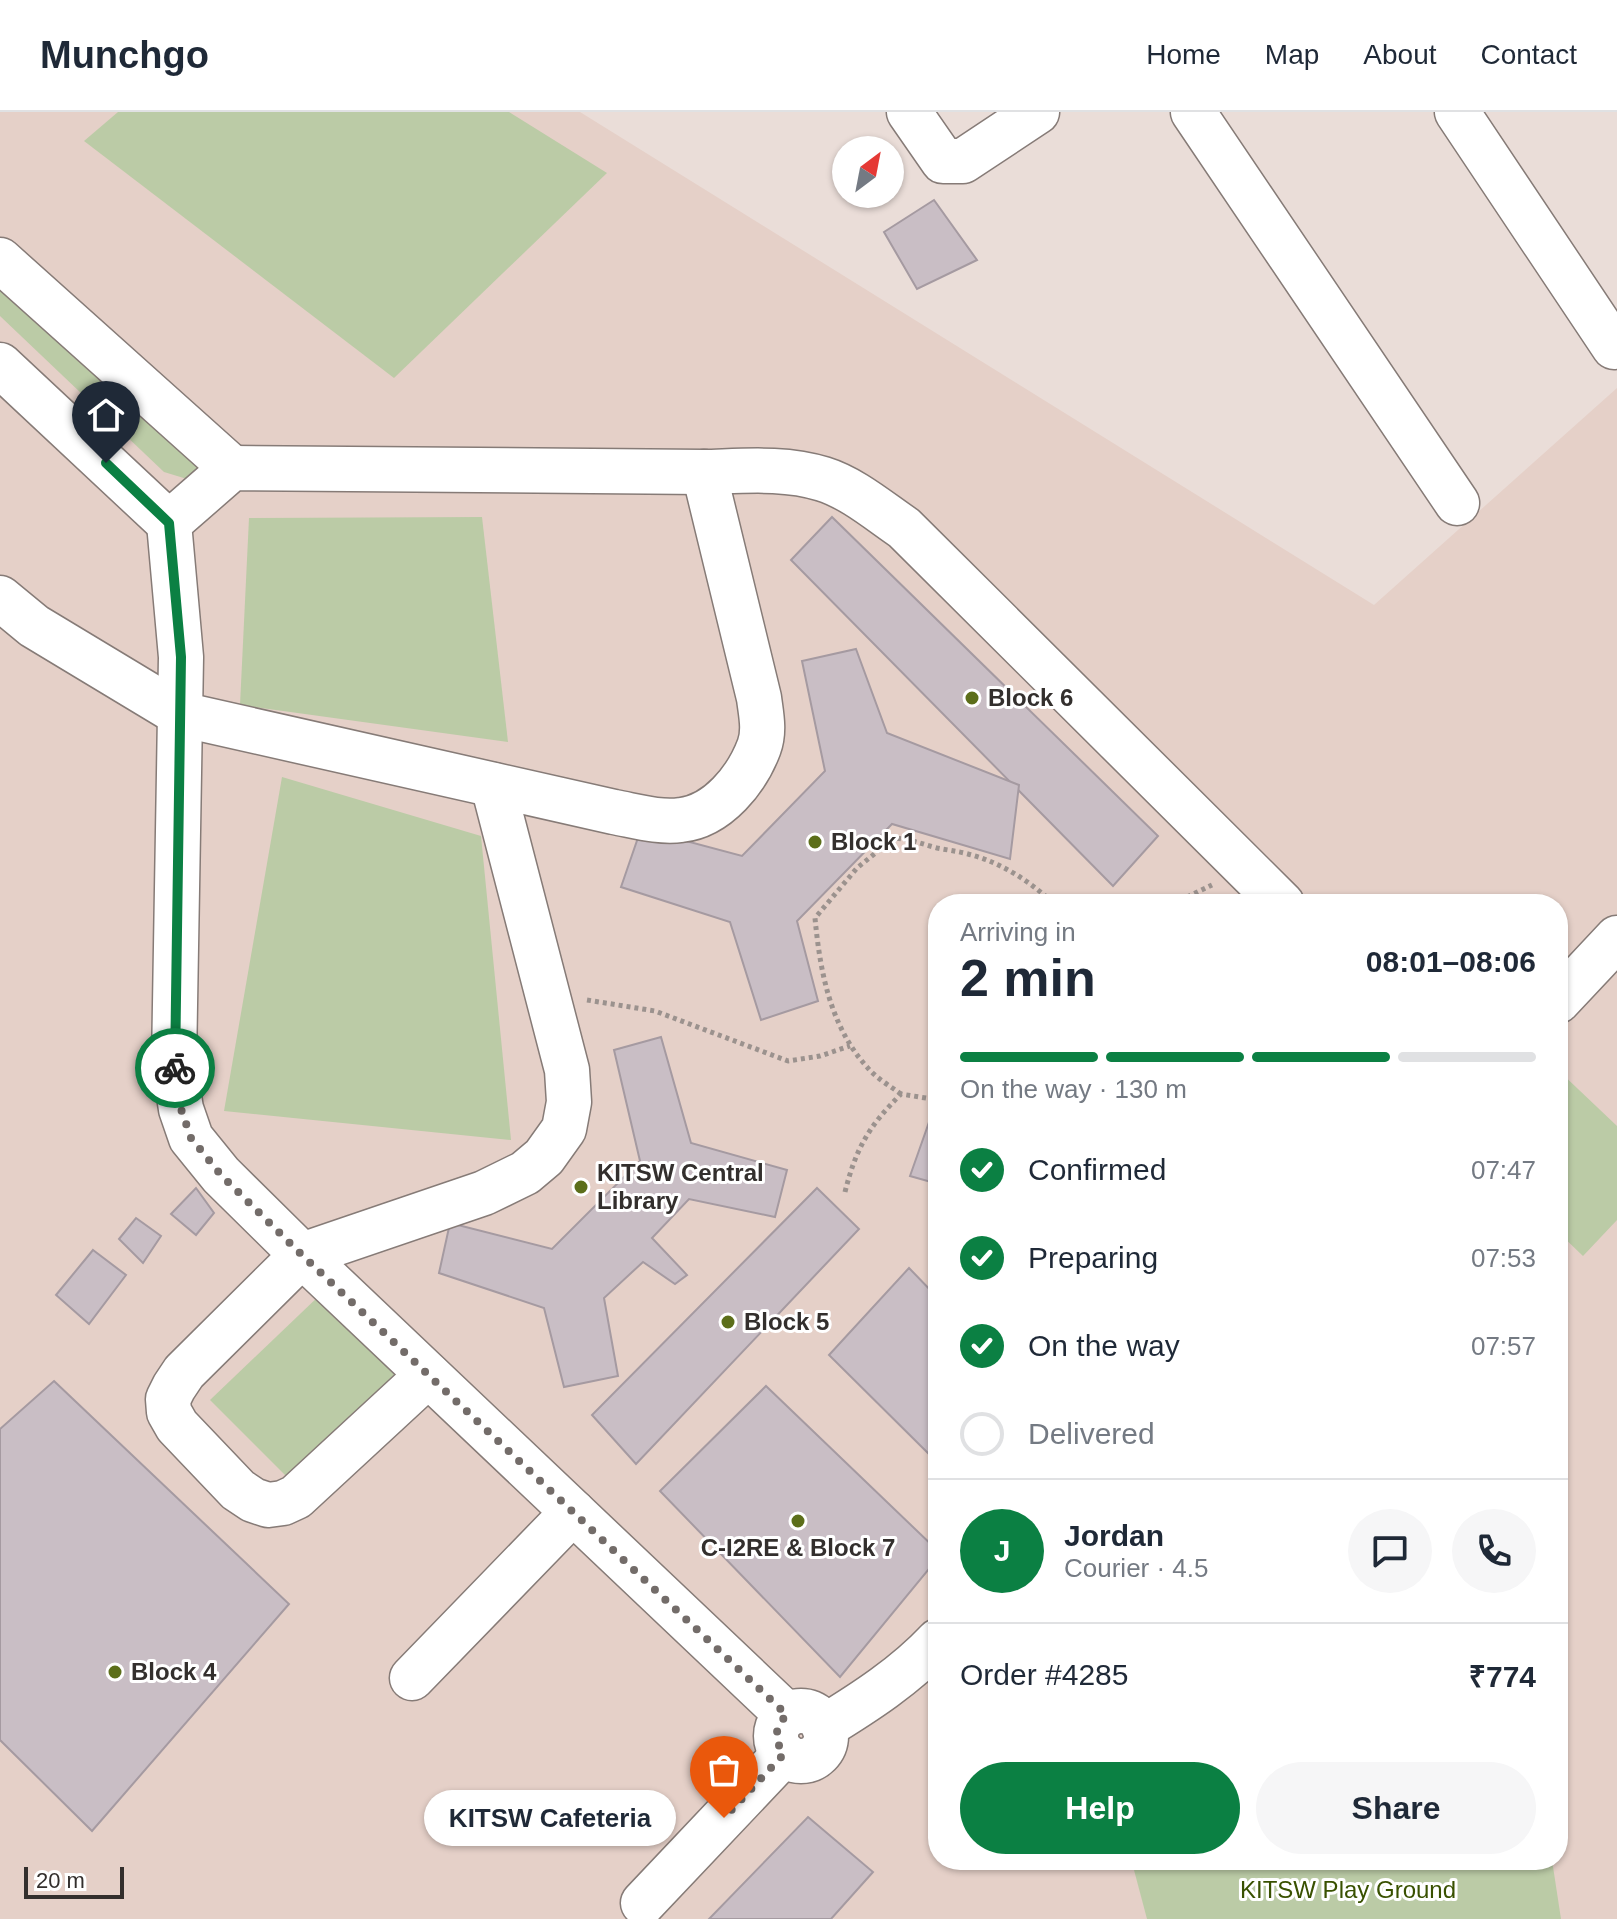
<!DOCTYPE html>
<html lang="en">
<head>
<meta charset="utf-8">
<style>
  body { margin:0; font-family:Helvetica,sans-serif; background:#f6f6f7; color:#1f2937; height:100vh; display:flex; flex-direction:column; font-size:30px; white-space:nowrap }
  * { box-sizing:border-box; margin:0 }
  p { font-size:26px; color:#747a83 }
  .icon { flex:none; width:44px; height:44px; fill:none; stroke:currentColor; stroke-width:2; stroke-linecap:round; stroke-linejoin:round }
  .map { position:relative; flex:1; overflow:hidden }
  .panel { position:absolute; left:928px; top:782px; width:640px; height:976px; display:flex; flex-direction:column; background:#fff; border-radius:32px; box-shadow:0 2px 6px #0004 }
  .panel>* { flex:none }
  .needle { width:52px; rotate:32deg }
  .fabs { position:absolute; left:832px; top:24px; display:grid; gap:16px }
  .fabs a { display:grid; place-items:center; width:72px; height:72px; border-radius:50%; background:#fff; box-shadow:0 2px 6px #0004; font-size:40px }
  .scale { position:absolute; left:24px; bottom:20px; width:100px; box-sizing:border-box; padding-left:8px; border:4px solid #332f2d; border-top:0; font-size:22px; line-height:28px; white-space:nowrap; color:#332f2d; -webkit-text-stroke:6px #fff; paint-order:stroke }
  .pin { position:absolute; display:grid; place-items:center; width:68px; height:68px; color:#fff; margin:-82px -34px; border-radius:50% 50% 50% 0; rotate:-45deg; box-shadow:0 0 8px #0007 }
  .pin .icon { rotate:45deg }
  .courier { position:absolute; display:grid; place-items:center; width:80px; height:80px; margin:-40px; border:6px solid #0b8043; border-radius:50%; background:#fff; color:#222; box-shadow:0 2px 10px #0007 }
  .bubble { position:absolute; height:56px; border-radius:28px; background:#fff; box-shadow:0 2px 6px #0004; font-size:26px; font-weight:700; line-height:56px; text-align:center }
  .headline em { font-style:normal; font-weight:700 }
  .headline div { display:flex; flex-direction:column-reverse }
  .headline { display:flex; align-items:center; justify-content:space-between; height:136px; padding:0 32px }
  h1 { font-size:52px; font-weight:700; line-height:60px }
  .bar { display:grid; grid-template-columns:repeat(4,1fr); gap:12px 8px; align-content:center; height:96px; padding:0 32px }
  .bar i { height:10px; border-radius:6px; background:#e0e1e3 }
  .bar .active { background:#0b8043 }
  .bar p { grid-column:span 4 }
  .line { display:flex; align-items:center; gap:20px; padding:0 32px; border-top:2px solid #e0e1e3 }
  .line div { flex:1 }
  .round { display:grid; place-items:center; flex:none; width:84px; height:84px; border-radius:42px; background:#f6f6f7 }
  ol { padding:0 32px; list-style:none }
  li { display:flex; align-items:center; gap:24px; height:88px }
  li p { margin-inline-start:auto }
  li .icon { padding:8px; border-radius:50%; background:#0b8043; color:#fff; stroke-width:4 }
  li:last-child { color:#747a83 }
  li i { width:44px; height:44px; border:4px solid #e0e1e3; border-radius:50% }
  .action { display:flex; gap:16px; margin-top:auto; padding:16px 32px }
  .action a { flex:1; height:92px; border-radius:48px; background:#0b8043; color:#fff; font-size:32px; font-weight:700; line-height:92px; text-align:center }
  .action a+a { background:#f6f6f7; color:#1f2937 }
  header { display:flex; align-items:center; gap:48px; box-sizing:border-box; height:112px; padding:0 40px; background:#fff; border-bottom:2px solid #e0e1e3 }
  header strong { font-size:38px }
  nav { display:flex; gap:44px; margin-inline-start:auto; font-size:28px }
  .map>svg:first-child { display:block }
  .built { fill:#e5d0c8; fill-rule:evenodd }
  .green { fill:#bbcba6 }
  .building { fill:#c9bec5; stroke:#a59aa1; stroke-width:2 }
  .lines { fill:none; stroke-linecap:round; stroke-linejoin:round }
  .minor-casing { stroke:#867b77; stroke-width:47 }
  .path { stroke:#9b928e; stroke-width:5; stroke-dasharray:4 4; stroke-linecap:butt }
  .minor { stroke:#fff; stroke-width:44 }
  .done { stroke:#736c69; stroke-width:8; stroke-dasharray:0 14.4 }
  .route { stroke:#0b8043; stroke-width:10 }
  .poi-dot { fill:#5c6e1a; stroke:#fff; stroke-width:3 }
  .labels { text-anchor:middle; stroke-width:6; stroke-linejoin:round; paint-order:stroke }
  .poi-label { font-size:24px; font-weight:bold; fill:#332f2d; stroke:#fff; text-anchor:start }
  .park-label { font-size:24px; fill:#395101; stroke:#fff }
</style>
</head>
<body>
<header>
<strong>Munchgo</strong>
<nav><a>Home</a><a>Map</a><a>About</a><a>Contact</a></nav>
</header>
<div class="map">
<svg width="1617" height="1807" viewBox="0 0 1617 1807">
  <rect width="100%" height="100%" fill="#eaddd8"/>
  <!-- built -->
  <path class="built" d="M0,0H580L1374,493L1617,276V1807H0ZM938,792H1558V1748H938Z"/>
  <!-- green -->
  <g class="green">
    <polygon points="118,0 509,0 607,61 394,266 84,29"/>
    <polygon points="0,163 200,352 195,361 187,367 164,360 0,204"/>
    <polygon points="482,405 508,630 240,593 249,406"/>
    <polygon points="282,665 481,724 511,1028 224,999"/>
    <polygon points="1558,958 1617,1014 1617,1108 1583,1144 1558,1120"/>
    <polygon points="322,1181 410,1270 296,1374 210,1288"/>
    <polygon points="1134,1748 1552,1748 1561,1807 1147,1807 1134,1758"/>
  </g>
  <!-- building -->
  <g class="building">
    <polygon points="934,88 977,148 917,177 884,120"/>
    <polygon points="832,405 1158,724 1113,774 791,448"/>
    <polygon points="856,537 887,621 1019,673 1010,747 892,712 797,809 818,889 761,908 730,810 621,775 641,717 742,744 825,659 802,549"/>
    <polygon points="661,925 691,1031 787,1058 775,1105 689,1087 652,1126 687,1163 675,1172 643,1150 604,1186 618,1264 564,1275 544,1196 439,1161 450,1111 552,1137 640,1049 614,938"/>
    <polygon points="934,996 938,997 938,1072 910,1064"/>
    <polygon points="196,1076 214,1101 196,1123 171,1102"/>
    <polygon points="817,1076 859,1117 636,1352 592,1303"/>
    <polygon points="136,1106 161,1124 143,1151 119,1127"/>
    <polygon points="93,1138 126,1163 89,1212 56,1183"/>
    <polygon points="909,1156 938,1186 938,1351 829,1243"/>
    <polygon points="54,1269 289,1492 92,1719 0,1628 0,1317"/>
    <polygon points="766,1274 938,1439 938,1446 840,1565 660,1379"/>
    <polygon points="808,1705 873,1760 831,1807 709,1807"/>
  </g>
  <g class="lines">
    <!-- minor casing -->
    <g class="minor-casing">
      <g id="minor">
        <polyline points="909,0 943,49 963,49 1037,0"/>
        <polyline points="1193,0 1457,391"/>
        <polyline points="1457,0 1614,235"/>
        <polyline points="0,148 232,356"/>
        <polyline points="0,253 169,411"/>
        <path d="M0,486L34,514L180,602L614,700C636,704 659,711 681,708C718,704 747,667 759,635C765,619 761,602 759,586L704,360"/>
        <polyline points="1558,889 1617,826"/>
        <polyline points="428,1263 296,1385 283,1391 268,1393 253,1388 238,1378 177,1314 169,1300 168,1287 174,1275 184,1260 302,1143 484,1081 525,1061 544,1045 564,1017 569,990 567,958 493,673"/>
        <polyline points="412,1566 573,1400"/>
        <circle cx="801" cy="1624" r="25"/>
        <path d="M787,1603L302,1143L221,1063L191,1026L181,997L174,951L181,545L169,411L232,356L704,360C744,359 785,355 823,367C852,376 879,399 904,416L1282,792"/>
        <path d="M824,1615C865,1590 905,1564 938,1529"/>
        <polyline points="643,1791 784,1642"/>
      </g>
    </g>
    <!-- path -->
    <g class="path">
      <polyline points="1156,792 1183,787 1212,773"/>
      <polyline points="587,888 655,899 788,949 820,944 850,934"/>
      <path d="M901,982C890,974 876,966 867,955C830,914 820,859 815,806L857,756L894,726C910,727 922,732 937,736C947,738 957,739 968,742C1000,750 1030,769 1054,792"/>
      <path d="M845,1080C856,1036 869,1014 901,982L938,988"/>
    </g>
    <!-- minor -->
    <use href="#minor" class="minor"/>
  </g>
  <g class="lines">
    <!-- done -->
    <path class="done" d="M175,956L181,997L191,1026L221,1063L302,1143L787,1603C774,1614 774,1629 784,1642L724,1706"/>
    <!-- route -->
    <polyline class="route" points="106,351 169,411 181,545 175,956"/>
  </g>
  <!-- markers -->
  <g class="poi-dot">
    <circle cx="972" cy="586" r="8"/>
    <circle cx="815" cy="730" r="8"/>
    <circle cx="581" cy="1075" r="8"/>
    <circle cx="728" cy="1210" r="8"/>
    <circle cx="798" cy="1409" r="8"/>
    <circle cx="115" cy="1560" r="8"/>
  </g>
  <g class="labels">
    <!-- poi labels -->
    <g class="poi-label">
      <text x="988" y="594">Block 6</text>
      <text x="831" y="738">Block 1</text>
      <text x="597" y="1069">KITSW Central<tspan x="597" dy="28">Library</tspan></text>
      <text x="744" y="1218">Block 5</text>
      <text x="798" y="1444" text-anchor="middle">C-I2RE &amp; Block 7</text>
      <text x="131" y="1568">Block 4</text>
    </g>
    <!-- park labels -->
    <g class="park-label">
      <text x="1348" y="1786">KITSW Play Ground</text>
    </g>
  </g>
</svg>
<div class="fabs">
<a><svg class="needle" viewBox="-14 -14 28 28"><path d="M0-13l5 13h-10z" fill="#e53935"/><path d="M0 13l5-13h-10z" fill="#747a83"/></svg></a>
</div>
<div class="scale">20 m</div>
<div class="pin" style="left:724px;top:1706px;background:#ea580c"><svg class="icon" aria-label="bag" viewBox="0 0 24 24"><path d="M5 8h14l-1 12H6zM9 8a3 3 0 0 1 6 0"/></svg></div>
<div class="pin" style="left:106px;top:351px;background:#1f2937"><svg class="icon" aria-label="home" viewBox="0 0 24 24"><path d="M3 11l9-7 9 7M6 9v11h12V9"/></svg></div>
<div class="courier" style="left:175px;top:956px"><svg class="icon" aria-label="bike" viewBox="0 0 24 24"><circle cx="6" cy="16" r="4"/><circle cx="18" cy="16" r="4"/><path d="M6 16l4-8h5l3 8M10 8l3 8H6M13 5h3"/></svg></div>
<div class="bubble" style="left:424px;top:1678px;width:252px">KITSW Cafeteria</div>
<section class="panel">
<div class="headline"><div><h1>2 min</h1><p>Arriving in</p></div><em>08:01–08:06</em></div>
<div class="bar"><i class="active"></i><i class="active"></i><i class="active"></i><i></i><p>On the way · 130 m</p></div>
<ol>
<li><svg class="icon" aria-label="check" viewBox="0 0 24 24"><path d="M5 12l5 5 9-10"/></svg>Confirmed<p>07:47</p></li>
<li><svg class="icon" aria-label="check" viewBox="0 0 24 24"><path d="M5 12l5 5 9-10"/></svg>Preparing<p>07:53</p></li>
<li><svg class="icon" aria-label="check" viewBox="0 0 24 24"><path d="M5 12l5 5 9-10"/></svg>On the way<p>07:57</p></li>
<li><i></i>Delivered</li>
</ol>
<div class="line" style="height:144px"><b class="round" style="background:#0b8043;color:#fff">J</b><div><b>Jordan</b><p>Courier · 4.5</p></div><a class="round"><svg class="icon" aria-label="chat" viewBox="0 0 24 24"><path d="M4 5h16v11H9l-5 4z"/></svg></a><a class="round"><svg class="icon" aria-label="phone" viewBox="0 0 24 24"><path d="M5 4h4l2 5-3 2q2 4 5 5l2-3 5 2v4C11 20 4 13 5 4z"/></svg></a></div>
<div class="line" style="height:104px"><div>Order #4285</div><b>₹774</b></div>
<div class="action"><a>Help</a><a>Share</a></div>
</section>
</div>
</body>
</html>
